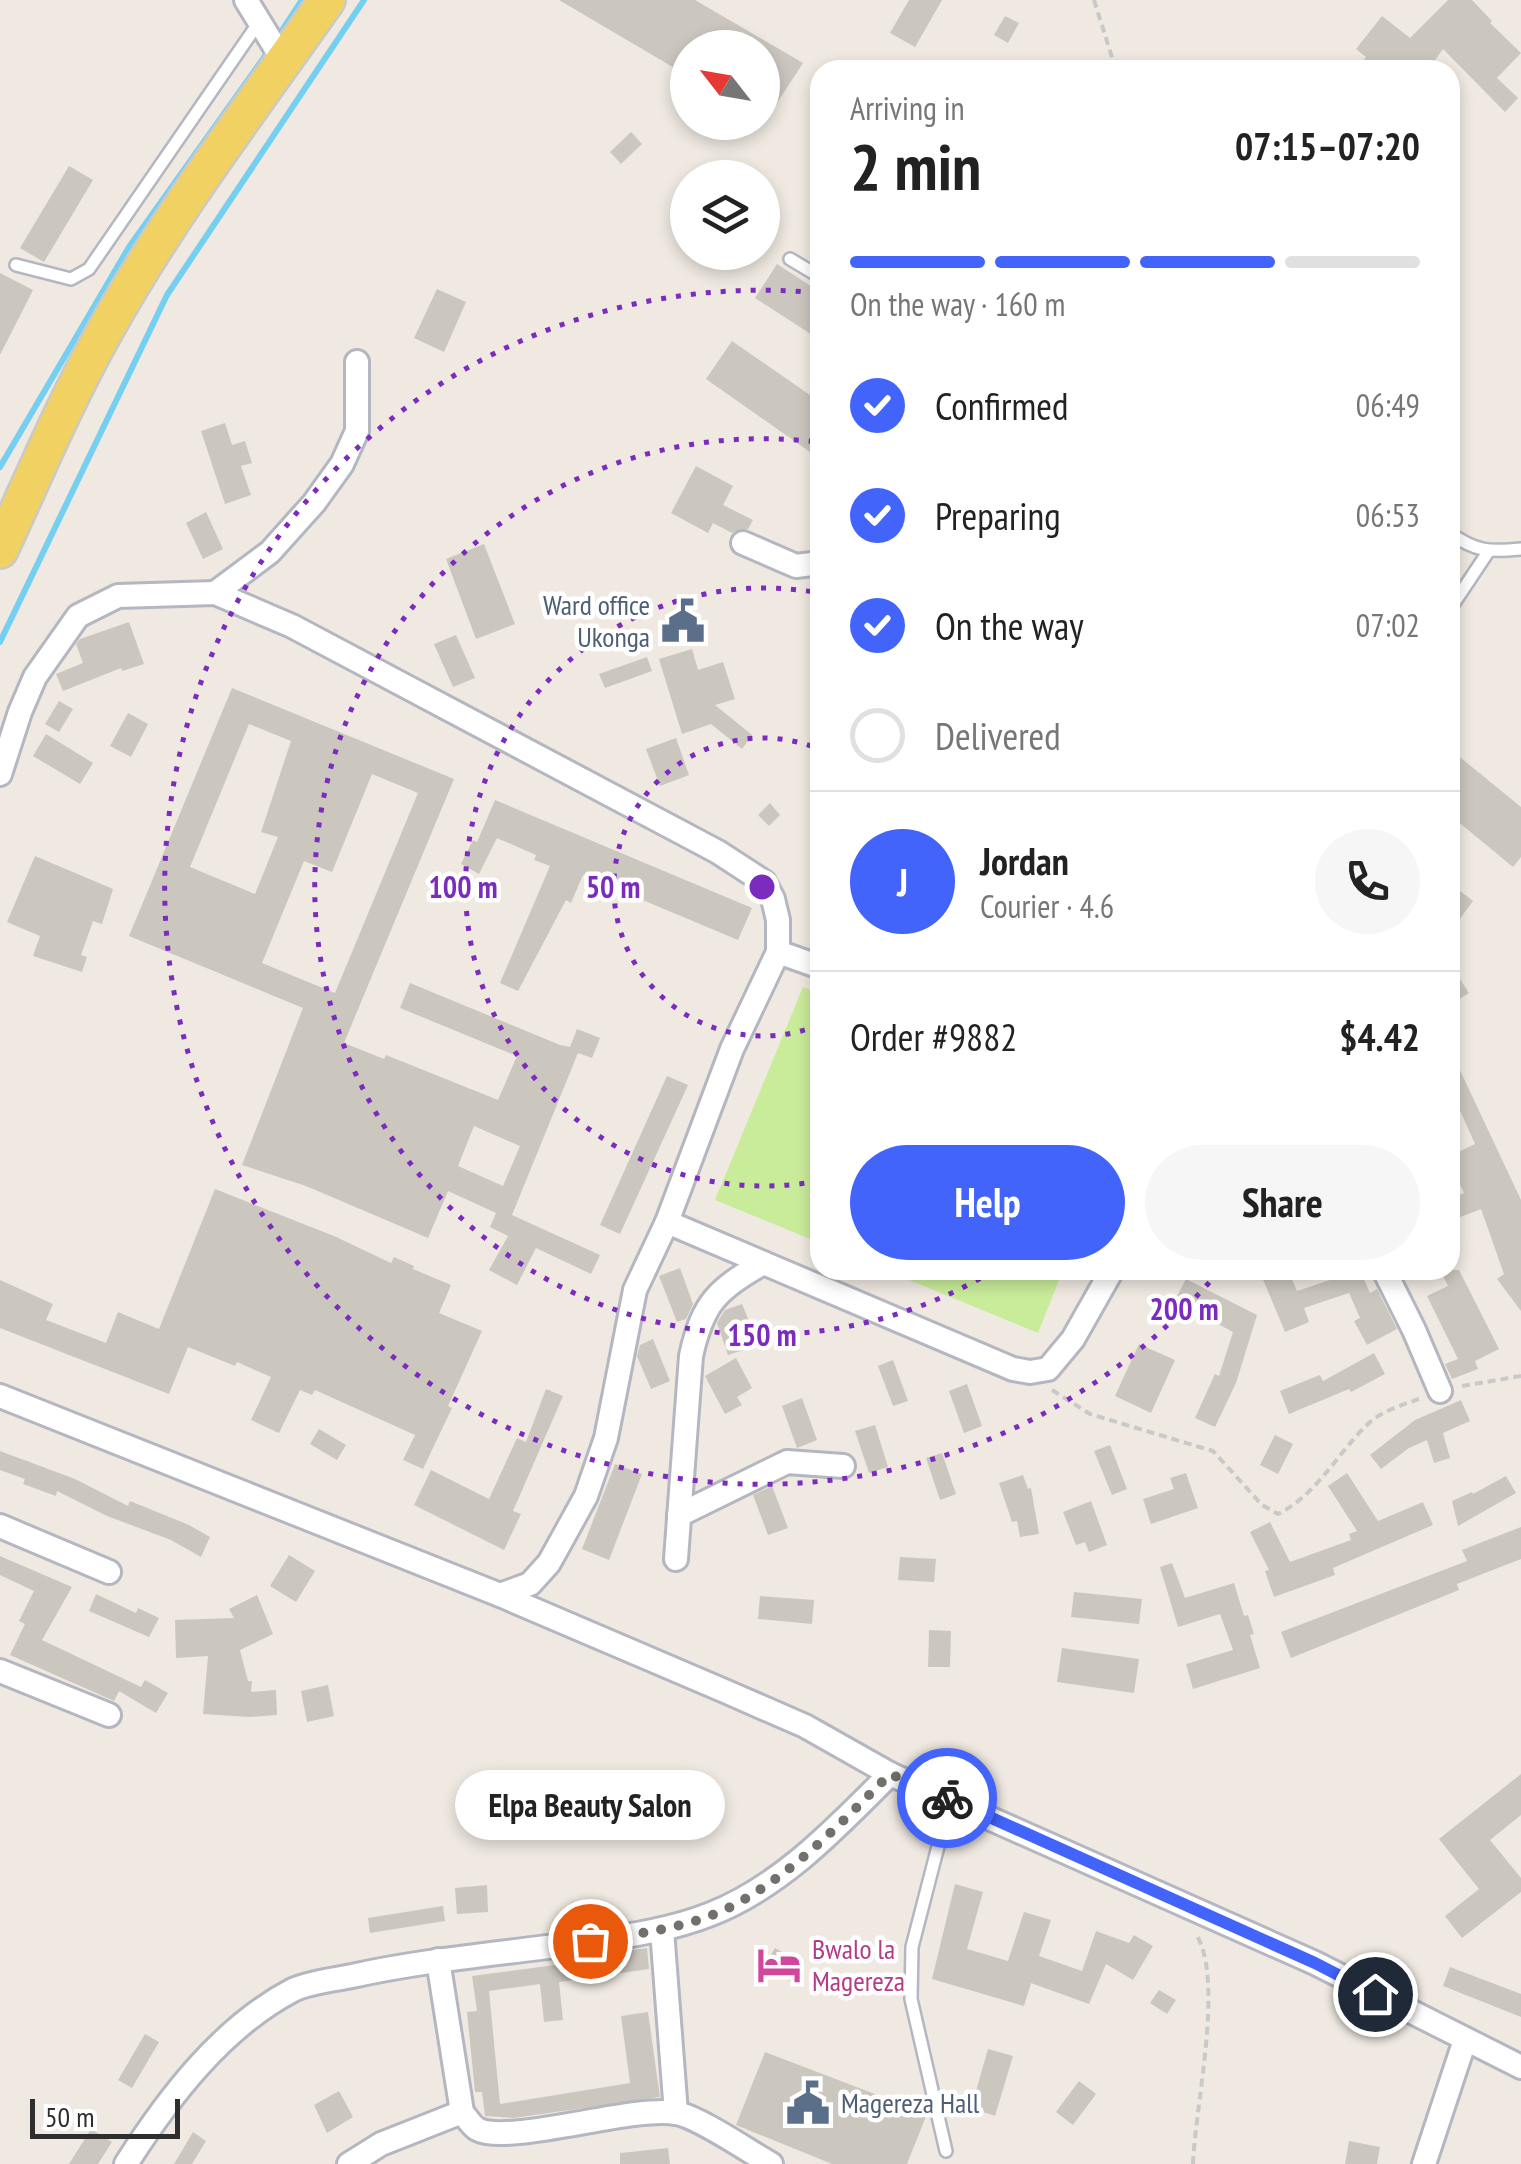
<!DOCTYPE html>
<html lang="en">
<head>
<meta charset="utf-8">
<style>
  body { margin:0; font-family:"PT Sans Narrow",sans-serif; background:#f6f6f6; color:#222; height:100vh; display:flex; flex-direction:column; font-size:38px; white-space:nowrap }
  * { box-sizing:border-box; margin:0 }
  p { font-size:32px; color:#767676 }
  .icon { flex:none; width:55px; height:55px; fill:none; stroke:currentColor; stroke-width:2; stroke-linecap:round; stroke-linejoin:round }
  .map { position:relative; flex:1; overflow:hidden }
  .sheet { position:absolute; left:810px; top:60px; width:650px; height:1220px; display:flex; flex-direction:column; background:#fff; border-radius:30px; box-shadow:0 5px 15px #0003 }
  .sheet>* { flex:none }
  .needle { width:65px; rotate:301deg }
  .fabs { position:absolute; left:670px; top:30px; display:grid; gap:20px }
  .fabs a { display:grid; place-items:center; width:110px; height:110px; border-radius:50%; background:#fff; box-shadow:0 5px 15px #0003; font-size:50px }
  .scale { position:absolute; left:30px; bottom:25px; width:150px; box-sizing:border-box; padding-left:10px; border:5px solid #2e2e2e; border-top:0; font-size:28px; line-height:35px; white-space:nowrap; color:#2e2e2e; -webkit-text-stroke:8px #fff; paint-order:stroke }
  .pin { position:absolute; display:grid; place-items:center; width:85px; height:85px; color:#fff; margin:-42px; border:5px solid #fff; border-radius:50%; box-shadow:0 2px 10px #0007 }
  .courier { position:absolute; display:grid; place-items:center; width:100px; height:100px; margin:-50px; border:8px solid #4264fb; border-radius:50%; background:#fff; color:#222; box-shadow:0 2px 12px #0007 }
  .bubble { position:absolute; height:70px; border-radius:35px; background:#fff; box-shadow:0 5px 15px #0003; font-size:32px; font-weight:800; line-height:70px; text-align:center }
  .headline em { font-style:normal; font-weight:800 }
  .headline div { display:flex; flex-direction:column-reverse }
  .headline { display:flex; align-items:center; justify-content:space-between; height:170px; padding:0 40px }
  h1 { font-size:65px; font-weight:800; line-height:75px }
  .bar { display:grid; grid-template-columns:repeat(4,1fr); gap:15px 10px; align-content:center; height:120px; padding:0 40px }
  .bar i { height:12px; border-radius:8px; background:#e0e0e0 }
  .bar .selected { background:#4264fb }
  .bar p { grid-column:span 4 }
  .line { display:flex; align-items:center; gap:25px; padding:0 40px; border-top:2px solid #e0e0e0 }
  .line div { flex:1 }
  .round { display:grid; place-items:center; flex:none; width:105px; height:105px; border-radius:52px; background:#f6f6f6 }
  ol { padding:0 40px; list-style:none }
  li { display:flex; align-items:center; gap:30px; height:110px }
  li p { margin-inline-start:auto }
  li .icon { padding:10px; border-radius:50%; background:#4264fb; color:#fff; stroke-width:4 }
  li:last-child { color:#767676 }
  li i { width:55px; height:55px; border:5px solid #e0e0e0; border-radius:50% }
  .button { display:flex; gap:20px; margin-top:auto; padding:20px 40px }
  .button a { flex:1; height:115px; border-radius:60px; background:#4264fb; color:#fff; font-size:40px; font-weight:800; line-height:115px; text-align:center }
  .button a+a { background:#f6f6f6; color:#222 }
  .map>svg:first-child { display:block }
  .pitch { fill:#c9ec9a }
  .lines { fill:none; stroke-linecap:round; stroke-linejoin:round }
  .stream { stroke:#75cff0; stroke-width:6 }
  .building { fill:#cbc7bf; fill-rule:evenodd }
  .service-casing { stroke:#b4b7c1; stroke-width:16 }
  .minor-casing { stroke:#b4b7c1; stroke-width:28 }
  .primary-casing { stroke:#c9c9c9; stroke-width:40 }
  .path { stroke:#c9c9c9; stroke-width:4; stroke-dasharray:8 5; stroke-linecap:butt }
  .service { stroke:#fff; stroke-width:11 }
  .minor { stroke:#fff; stroke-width:22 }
  .primary { stroke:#f2d163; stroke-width:35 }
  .done { stroke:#726f6d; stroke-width:10; stroke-dasharray:0 18 }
  .route { stroke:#4264fb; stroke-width:12 }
  .ring { fill:none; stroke:#7b2cbf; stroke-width:5; stroke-dasharray:5 10 }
  .labels { text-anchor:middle; stroke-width:9; stroke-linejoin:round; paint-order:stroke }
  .service-label { font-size:28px; fill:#4e5e75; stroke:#fff; text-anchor:end }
  .hotel-label { font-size:28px; fill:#b23c85; stroke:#fff; text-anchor:start }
  .centre { fill:#7b2cbf; stroke:#fff; stroke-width:5 }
  .ring-label { font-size:30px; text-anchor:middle; font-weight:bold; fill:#7b2cbf; stroke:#fff; stroke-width:9; stroke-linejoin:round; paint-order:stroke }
</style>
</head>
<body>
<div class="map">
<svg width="1521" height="2164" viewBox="0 0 1521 2164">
  <rect width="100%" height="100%" fill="#efe9e1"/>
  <!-- pitch -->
  <g class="pitch">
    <polygon points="803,987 820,994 820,1243 715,1200"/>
    <polygon points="885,1270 1063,1270 1038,1333"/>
  </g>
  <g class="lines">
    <!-- stream -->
    <g class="stream">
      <polyline points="277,38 302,0"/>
      <polyline points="0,467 129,247 270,49"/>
      <polyline points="0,642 167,295 364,0"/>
    </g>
  </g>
  <!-- building -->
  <g class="building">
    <polygon points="559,0 695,0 803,63 762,126 762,48 688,48 688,76"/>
    <polygon points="909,0 942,0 915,47 890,33"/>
    <polygon points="1448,0 1472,0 1492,21 1490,23 1521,53 1497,78 1518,98 1505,112 1443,49 1428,70 1372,70 1362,63 1366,57 1356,49 1382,16 1410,38"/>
    <polygon points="1005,16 1019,23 1008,43 994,35"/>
    <polygon points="631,132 642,144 621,164 610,152"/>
    <polygon points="69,166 93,180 44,262 20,248"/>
    <polygon points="777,264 820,292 820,340 755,298"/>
    <polygon points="0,273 33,290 0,355"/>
    <polygon points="437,289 466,302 444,352 414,338"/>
    <polygon points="732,341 820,402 820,459 706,379"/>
    <polygon points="225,423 232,445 245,441 252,463 241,466 251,495 225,504 201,431"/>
    <polygon points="696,466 733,486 723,505 753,520 748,529 732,533 713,523 708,533 671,513"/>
    <polygon points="206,512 223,549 203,559 186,523"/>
    <polygon points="484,544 515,624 476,639 446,559"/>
    <polygon points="129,622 144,664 122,671 121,668 63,691 56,674 83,663 76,644 80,639"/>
    <polygon points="456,635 475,678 453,687 434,644"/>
    <polygon points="692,649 698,670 723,662 735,699 715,705 752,735 742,749 711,724 682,734 659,659"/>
    <polygon points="647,657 652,671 605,688 599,674"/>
    <path d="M232,688L454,779L344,1043L384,1059L386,1055L498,1100L517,1056L400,1008L410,983L560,1045L570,1047L577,1029L600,1038L592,1058L578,1053L512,1215L600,1255L591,1274L536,1248L517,1285L489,1270L508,1236L490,1227L496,1213L448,1191L428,1238L306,1186L242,1165L303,1008L129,936ZM249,724L291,741L261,832L278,837L255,894L190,867ZM372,774L418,793L335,993L262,963L304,861L332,872ZM474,1126L520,1146L503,1186L458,1166Z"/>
    <polygon points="59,701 73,709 59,732 45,724"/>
    <polygon points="128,713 148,724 131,757 110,746"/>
    <polygon points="46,734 93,763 80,784 33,756"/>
    <polygon points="676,738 689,775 660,786 646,749"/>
    <polygon points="1450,749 1521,807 1521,857 1513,867 1450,815"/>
    <polygon points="495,800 752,908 738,940 583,875 571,903 566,900 518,991 500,983 550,866 534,860 536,855 497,838 479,874 461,864 473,840 477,842"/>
    <polygon points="770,803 780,815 769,826 758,815"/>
    <polygon points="35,856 113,889 102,924 93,921 81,955 87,957 82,972 33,956 40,936 7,922"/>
    <polygon points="1450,883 1473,901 1450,932"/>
    <polygon points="1450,964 1469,993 1450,1005"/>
    <polygon points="1450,1049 1521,1200 1521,1311 1497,1279 1504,1274 1481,1209 1450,1221 1450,1198 1464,1193 1450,1164 1450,1156 1475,1144 1458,1106 1450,1110"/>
    <polygon points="667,1076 688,1085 620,1234 600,1225"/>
    <polygon points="215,1189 334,1236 391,1263 394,1257 414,1266 413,1269 451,1285 439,1313 482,1331 448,1406 452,1408 423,1469 403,1460 415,1435 315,1390 312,1395 300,1390 279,1433 251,1420 271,1377 237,1362 235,1366 188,1347 169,1394 0,1328 0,1280 53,1304 46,1320 106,1343 118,1312 159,1329"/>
    <polygon points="680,1268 693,1304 686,1319 677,1322 659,1276"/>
    <polygon points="1259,1270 1288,1270 1297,1291 1342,1276 1339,1270 1360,1270 1370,1293 1377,1289 1397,1329 1367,1345 1354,1321 1360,1318 1349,1293 1304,1308 1309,1322 1285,1332"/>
    <polygon points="1440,1270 1459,1270 1499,1349 1475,1361 1478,1369 1452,1379 1445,1364 1458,1359 1427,1296 1448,1286"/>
    <polygon points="1186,1279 1257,1315 1236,1383 1215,1427 1195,1418 1215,1374 1219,1376 1233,1332 1218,1324 1221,1319 1176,1298"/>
    <polygon points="742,1304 759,1345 728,1355 717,1323 725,1310"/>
    <polygon points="653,1339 670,1381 651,1389 637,1356 640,1345"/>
    <polygon points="1139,1344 1175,1360 1151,1413 1115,1396"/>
    <polygon points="1374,1353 1385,1374 1351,1392 1349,1389 1289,1414 1280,1391 1320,1375 1323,1381"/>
    <polygon points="736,1358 752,1388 737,1397 742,1405 725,1414 705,1376"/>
    <polygon points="893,1360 908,1401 893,1406 878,1366"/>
    <polygon points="967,1384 982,1426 964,1433 949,1391"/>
    <polygon points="546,1389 563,1396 513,1511 521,1514 504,1550 414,1505 431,1470 489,1499 517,1438 526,1442"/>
    <polygon points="802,1398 817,1440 797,1448 782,1406"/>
    <polygon points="1461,1400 1470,1421 1443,1433 1450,1458 1434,1463 1427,1440 1409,1448 1381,1469 1370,1455 1415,1420"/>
    <polygon points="875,1425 888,1467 869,1473 855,1431"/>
    <polygon points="319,1429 346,1445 337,1460 310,1444"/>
    <polygon points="1275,1435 1293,1444 1278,1474 1260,1465"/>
    <polygon points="1110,1445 1127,1489 1112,1495 1094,1451"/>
    <polygon points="0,1451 75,1479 128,1506 130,1501 189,1525 210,1537 201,1557 171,1540 107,1516 57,1491 56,1496 23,1484 25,1479 0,1470"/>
    <polygon points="942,1453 956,1494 940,1500 926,1458"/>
    <polygon points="615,1464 642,1474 609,1560 582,1549"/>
    <polygon points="1186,1473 1198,1508 1151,1524 1143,1499 1174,1489 1170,1478"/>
    <polygon points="1347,1473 1378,1521 1423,1502 1433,1525 1333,1568 1335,1575 1274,1597 1265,1571 1269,1570 1250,1532 1270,1522 1290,1562 1351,1540 1349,1534 1357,1531 1328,1486"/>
    <polygon points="1023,1475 1028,1489 1031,1488 1039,1534 1020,1537 1017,1521 1012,1522 999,1483"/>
    <polygon points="1506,1476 1516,1493 1458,1526 1452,1501 1472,1492 1473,1494"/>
    <polygon points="772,1486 788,1528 768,1535 753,1495"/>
    <polygon points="1091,1501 1107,1545 1089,1552 1085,1542 1076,1545 1063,1512"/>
    <polygon points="1521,1527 1521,1559 1457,1584 1459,1590 1291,1658 1281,1632 1467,1561 1462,1550"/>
    <polygon points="289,1555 315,1571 296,1602 270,1586"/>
    <polygon points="0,1556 72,1587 42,1640 141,1687 145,1680 168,1693 156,1713 119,1691 114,1701 10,1655 25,1624 19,1621 34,1591 0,1575"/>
    <polygon points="900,1557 936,1559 934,1582 898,1580"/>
    <polygon points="1172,1563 1185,1598 1234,1583 1244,1616 1248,1615 1254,1634 1250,1635 1260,1668 1193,1689 1186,1664 1233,1650 1220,1614 1178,1627 1160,1567"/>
    <polygon points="1074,1592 1142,1599 1139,1624 1071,1617"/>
    <polygon points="96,1594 136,1613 138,1608 159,1618 149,1637 89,1611"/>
    <polygon points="257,1595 273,1634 240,1650 248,1681 252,1681 251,1692 276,1690 277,1715 250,1717 203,1714 208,1656 176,1658 175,1620 234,1618 229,1609"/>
    <polygon points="760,1596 814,1600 812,1624 758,1619"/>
    <polygon points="929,1630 951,1631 950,1667 928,1667"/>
    <polygon points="1062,1648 1139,1659 1134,1693 1057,1682"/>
    <polygon points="328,1685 334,1716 307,1722 301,1691"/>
    <polygon points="1521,1774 1521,1815 1490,1840 1521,1878 1521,1892 1462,1938 1445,1916 1479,1889 1439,1839"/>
    <polygon points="955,1884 983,1892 967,1949 1008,1961 1024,1912 1051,1920 1039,1956 1082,1971 1096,1931 1129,1943 1134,1935 1153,1946 1133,1980 1106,1964 1089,2004 1031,1983 1024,2006 932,1979"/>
    <polygon points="487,1885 488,1912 457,1914 455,1888"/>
    <polygon points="443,1906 445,1921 370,1933 368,1918"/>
    <polygon points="647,1948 649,1969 559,1982 563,2020 544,2022 540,1984 489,1991 500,2104 630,2083 621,2016 648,2012 660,2097 514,2118 485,2116 482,2092 475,2092 467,2012 477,2011 472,1976 577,1962 576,1958"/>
    <polygon points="775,1948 803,1964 791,1982 765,1964"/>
    <polygon points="1450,1967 1521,1994 1521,2017 1443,1986"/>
    <polygon points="1159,1990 1176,2000 1167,2014 1150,2003"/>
    <polygon points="145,2034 159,2042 132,2088 118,2080"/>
    <polygon points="988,2049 1013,2056 995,2116 971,2108"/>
    <polygon points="765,2052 927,2114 907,2164 832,2164 736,2125"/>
    <polygon points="1079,2081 1096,2094 1073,2125 1056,2112"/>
    <polygon points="339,2091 353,2117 327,2133 314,2105"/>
    <polygon points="91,2129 112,2142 98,2164 69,2164"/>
    <polygon points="193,2132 206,2141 192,2164 174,2164"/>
    <polygon points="1349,2141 1380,2147 1377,2164 1345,2164"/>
    <polygon points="668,2148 670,2164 620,2164 620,2153"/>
  </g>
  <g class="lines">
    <!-- service casing -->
    <g class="service-casing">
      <g id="service">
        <polyline points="790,259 820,277"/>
        <polyline points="16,265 71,279 89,269 259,22"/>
        <path d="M1450,533C1476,552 1490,552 1521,549"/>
        <polyline points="1450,609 1488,552"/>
        <polyline points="946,2151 911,1999 912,1947 950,1800"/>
      </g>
    </g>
    <!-- minor casing -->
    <g class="minor-casing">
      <g id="minor">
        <polyline points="246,0 284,62"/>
        <polyline points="743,543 796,566 820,563"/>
        <polyline points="215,593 270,552 314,503 342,464 357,431 357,362"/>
        <polyline points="0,774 20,712 35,677 78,616 118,596 215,593 292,626 718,852 764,882 773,899 778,920 778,952 732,1049 667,1222 635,1290 606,1438 586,1496 549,1563 530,1584 500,1595"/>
        <polyline points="778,952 820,967"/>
        <polyline points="667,1222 1013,1369 1030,1372 1048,1369 1073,1339 1112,1270"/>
        <polyline points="1384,1270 1414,1330 1440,1391"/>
        <polyline points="0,1396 500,1595 727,1692 805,1726 890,1774 1315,1963 1521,2067"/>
        <polyline points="679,1515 787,1462 843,1466"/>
        <polyline points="0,1526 109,1572"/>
        <path d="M676,1559L691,1356C703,1302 717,1290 763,1263"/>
        <polyline points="0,1671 109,1715"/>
        <polyline points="662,1930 676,2113"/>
        <path d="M438,1960L462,2112C466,2117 472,2126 477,2129C507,2146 633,2105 676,2113C699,2117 748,2151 771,2164"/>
        <path d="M126,2164C168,2098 222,2027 293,1990C310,1982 333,1980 352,1976C424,1960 497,1954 570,1944C618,1937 666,1932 711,1914C782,1886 837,1827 890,1774"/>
        <polyline points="349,2164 381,2144 462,2112"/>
        <polyline points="1424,2164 1465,2040"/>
      </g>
    </g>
    <!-- primary casing -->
    <g class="primary-casing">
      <path id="primary" d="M0,550C34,476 66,400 106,329C170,214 251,108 327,0"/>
    </g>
    <!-- path -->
    <g class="path">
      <polyline points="1094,0 1116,70"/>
      <polyline points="1462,1386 1521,1376"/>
      <path d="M1052,1390L1090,1414L1213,1451L1262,1505L1278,1514C1318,1494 1337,1453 1369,1423C1382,1411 1402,1405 1419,1399"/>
      <path d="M1193,2164C1195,2107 1224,1982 1197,1936"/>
    </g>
    <!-- service -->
    <use href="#service" class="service"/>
    <!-- minor -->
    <use href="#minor" class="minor"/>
    <!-- primary -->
    <use href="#primary" class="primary"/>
  </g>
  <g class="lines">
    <!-- done -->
    <path class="done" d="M590,1941C641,1933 693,1928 738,1903C797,1870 843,1821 890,1774L947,1798"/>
    <!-- route -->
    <polyline class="route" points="947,1798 1315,1963 1375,1994"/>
  </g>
  <!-- distance rings -->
  <g class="ring">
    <path d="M819 1025A149 149 0 1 1 819 749"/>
    <path d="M819 1181A299 299 0 1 1 819 593"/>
    <path d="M993 1271A448 448 0 1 1 817 442"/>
    <path d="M1219 1271A597 597 0 1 1 819 293"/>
  </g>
  <!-- icons -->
  <defs>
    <g id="civic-bare" transform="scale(3.45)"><path d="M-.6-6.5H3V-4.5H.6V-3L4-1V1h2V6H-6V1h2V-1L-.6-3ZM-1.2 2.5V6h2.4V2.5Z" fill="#5c6f8a" stroke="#fff" stroke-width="2.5" paint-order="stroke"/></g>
    <g id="hotel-bare" transform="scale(3.45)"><path d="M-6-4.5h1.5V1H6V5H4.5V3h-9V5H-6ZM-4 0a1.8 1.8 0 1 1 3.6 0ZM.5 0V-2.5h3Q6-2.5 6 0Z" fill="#d1479c" stroke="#fff" stroke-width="2.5" paint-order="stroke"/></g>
  </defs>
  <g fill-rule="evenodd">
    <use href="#civic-bare" x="683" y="621"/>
    <use href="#hotel-bare" x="779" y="1965"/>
    <use href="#civic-bare" x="808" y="2103"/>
  </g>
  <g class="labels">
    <!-- service labels -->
    <g class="service-label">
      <text x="650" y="615">Ward office<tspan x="650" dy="32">Ukonga</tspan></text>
      <text x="841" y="2113" text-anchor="start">Magereza Hall</text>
    </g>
    <!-- hotel labels -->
    <g class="hotel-label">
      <text x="812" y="1959">Bwalo la<tspan x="812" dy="32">Magereza</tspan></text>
    </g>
  </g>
  <circle cx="762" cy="887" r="15" class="centre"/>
  <g class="ring-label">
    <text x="463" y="898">100 m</text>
    <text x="613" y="898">50 m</text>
    <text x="1184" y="1320">200 m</text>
    <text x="762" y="1346">150 m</text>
  </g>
</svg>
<div class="fabs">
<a><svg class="needle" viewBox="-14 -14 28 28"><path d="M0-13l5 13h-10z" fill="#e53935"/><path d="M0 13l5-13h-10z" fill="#767676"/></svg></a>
<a><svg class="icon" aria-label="layers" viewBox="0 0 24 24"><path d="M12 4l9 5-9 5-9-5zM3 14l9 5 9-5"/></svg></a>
</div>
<div class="scale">50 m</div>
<div class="pin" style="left:590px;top:1941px;background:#ea580c"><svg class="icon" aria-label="bag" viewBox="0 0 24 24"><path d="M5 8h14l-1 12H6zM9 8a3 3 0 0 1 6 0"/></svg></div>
<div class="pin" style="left:1375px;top:1994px;background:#1f2937"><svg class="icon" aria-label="home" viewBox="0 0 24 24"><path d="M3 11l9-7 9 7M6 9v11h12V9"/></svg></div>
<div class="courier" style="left:947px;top:1798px"><svg class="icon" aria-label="bike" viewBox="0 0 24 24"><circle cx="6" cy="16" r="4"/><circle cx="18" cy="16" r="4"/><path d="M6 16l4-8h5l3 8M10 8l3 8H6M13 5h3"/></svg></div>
<div class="bubble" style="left:455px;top:1770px;width:270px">Elpa Beauty Salon</div>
<section class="sheet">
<div class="headline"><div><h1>2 min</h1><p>Arriving in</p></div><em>07:15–07:20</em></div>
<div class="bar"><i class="selected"></i><i class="selected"></i><i class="selected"></i><i></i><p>On the way · 160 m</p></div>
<ol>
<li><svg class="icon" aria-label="check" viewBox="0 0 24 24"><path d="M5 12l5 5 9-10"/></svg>Confirmed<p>06:49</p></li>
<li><svg class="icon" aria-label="check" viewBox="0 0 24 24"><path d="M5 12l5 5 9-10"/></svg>Preparing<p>06:53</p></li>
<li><svg class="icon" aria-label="check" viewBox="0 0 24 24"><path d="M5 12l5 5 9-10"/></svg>On the way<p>07:02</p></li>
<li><i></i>Delivered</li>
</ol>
<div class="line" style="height:180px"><b class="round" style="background:#4264fb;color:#fff">J</b><div><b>Jordan</b><p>Courier · 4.6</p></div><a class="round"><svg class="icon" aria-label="phone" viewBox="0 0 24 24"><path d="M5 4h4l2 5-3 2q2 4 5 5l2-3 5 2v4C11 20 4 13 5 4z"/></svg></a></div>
<div class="line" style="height:130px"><div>Order #9882</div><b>$4.42</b></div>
<div class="button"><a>Help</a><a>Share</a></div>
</section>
</div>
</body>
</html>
